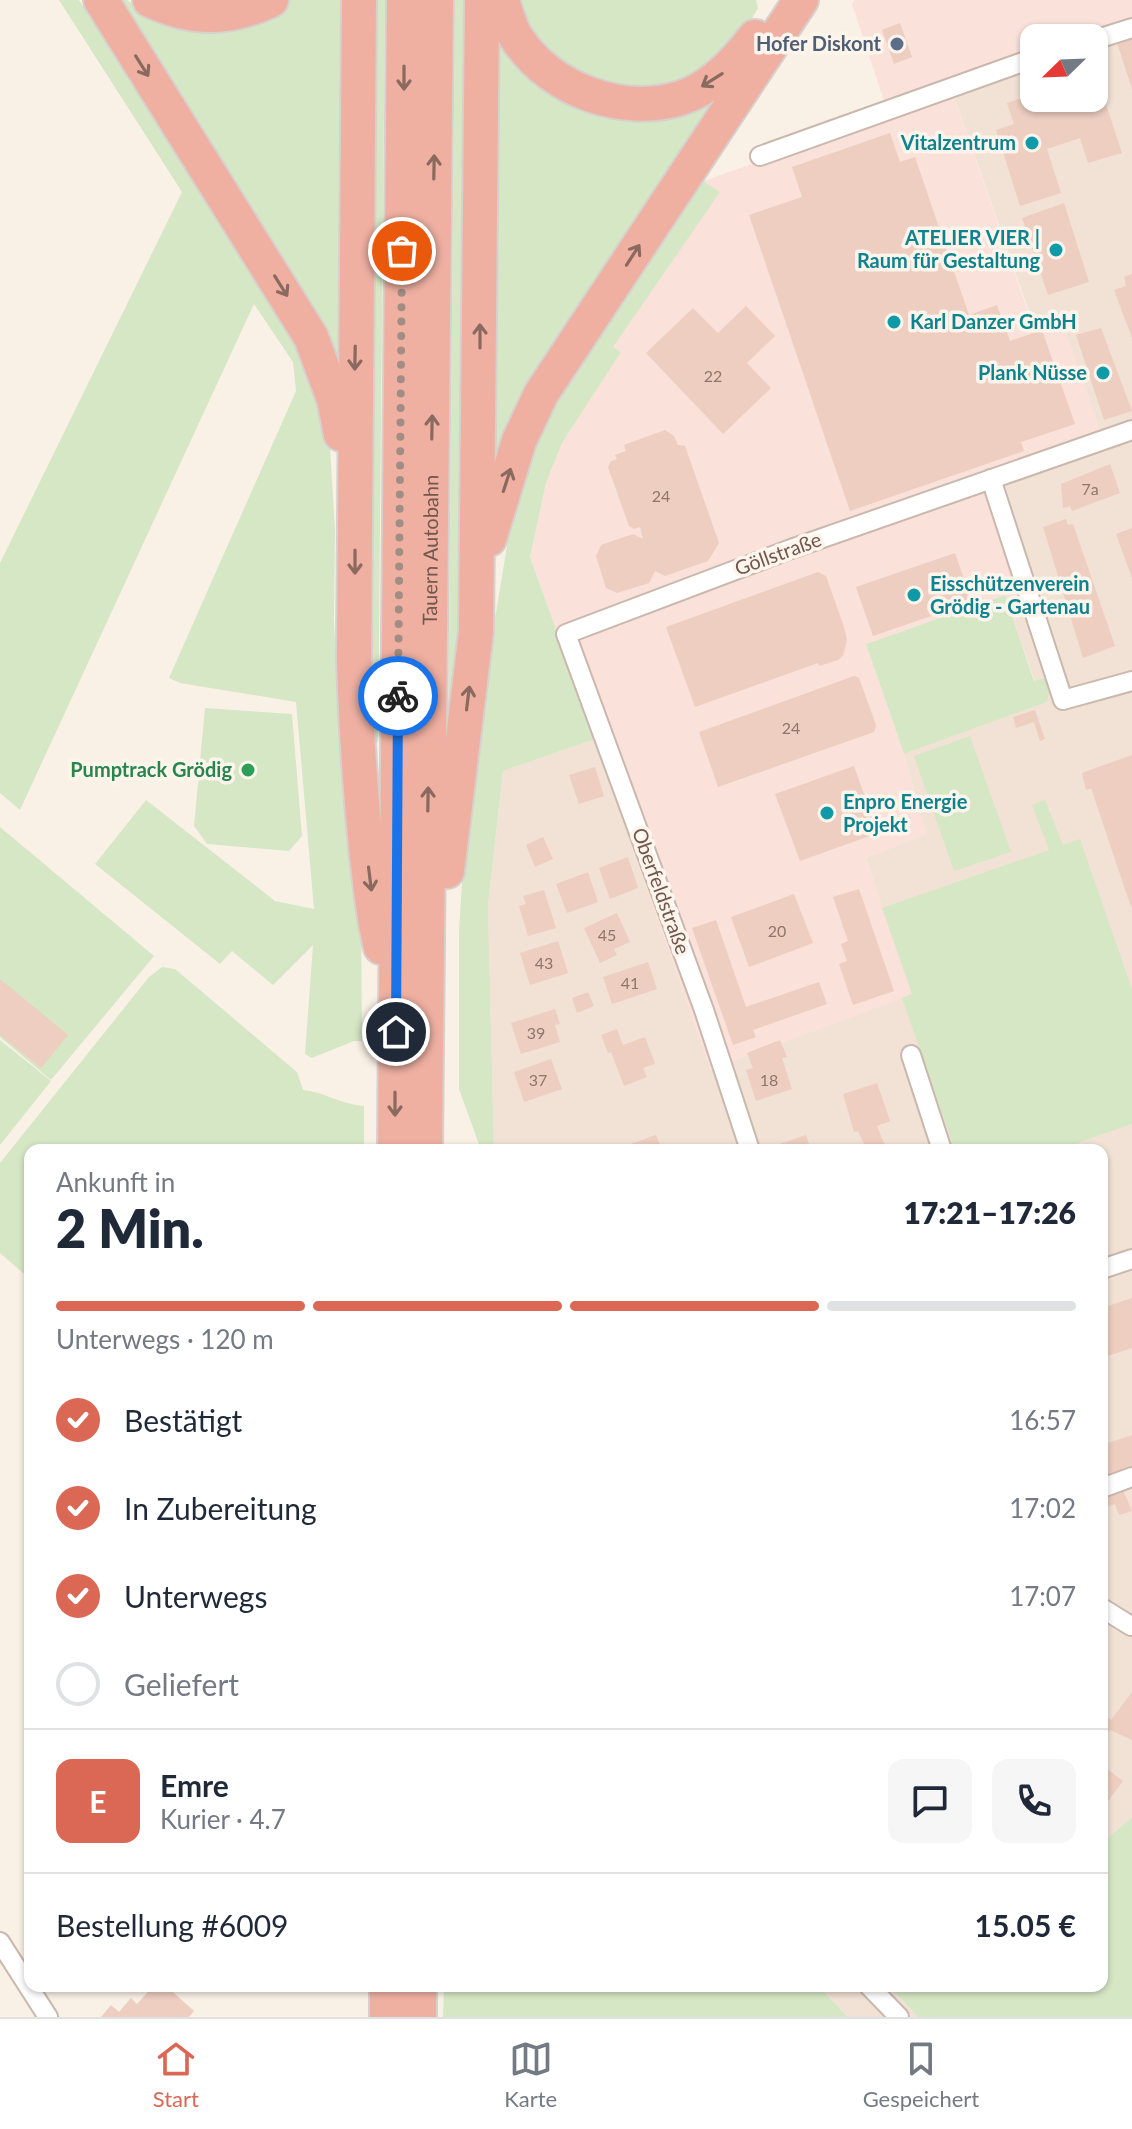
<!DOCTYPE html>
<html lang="de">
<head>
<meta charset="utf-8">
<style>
  body { margin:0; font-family:Lato,sans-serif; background:#f6f6f7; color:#1f2937; height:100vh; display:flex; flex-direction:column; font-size:30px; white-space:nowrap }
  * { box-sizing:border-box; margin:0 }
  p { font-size:26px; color:#747a83 }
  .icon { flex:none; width:44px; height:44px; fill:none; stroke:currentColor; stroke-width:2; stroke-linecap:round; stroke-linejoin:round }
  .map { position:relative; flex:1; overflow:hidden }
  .panel { position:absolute; left:24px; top:1144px; width:1084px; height:848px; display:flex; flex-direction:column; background:#fff; border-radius:16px; box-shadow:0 2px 6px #0004 }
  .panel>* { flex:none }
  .needle { width:52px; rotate:247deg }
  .fabs { position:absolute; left:1020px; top:24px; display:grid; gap:16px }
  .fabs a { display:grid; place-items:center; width:88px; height:88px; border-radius:16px; background:#fff; box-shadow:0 2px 6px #0004; font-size:40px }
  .pin { position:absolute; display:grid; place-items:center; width:68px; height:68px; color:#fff; margin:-34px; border:4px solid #fff; border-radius:50%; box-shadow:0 2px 8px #0007 }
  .courier { position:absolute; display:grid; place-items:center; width:80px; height:80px; margin:-40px; border:6px solid #1a73e8; border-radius:50%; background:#fff; color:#222; box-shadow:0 2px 10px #0007 }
  .overview em { font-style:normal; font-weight:800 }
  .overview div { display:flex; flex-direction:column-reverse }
  .overview { display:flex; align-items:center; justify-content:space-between; height:136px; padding:0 32px }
  h1 { font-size:52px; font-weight:800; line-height:60px }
  .bar { display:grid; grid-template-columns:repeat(4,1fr); gap:12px 8px; align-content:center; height:96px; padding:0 32px }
  .bar i { height:10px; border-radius:6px; background:#e0e1e3 }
  .bar .selected { background:#da6855 }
  .bar p { grid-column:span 4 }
  .line { display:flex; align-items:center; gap:20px; padding:0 32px; border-top:2px solid #e0e1e3 }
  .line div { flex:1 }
  .round { display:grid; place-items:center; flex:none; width:84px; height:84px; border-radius:16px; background:#f6f6f7 }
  ol { padding:0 32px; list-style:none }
  li { display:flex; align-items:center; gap:24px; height:88px }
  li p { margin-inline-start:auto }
  li .icon { padding:8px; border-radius:50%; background:#da6855; color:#fff; stroke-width:4 }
  li:last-child { color:#747a83 }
  li i { width:44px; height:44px; border:4px solid #e0e1e3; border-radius:50% }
  .dock { display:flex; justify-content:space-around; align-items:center; height:112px; border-top:2px solid #e0e1e3; background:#fff; font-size:22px; color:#747a83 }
  .dock a { display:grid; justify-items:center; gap:4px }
  .dock .selected { color:#da6855 }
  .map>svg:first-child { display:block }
  .residential { fill:#f1e2d5 }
  .commercial { fill:#fae1da }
  .green { fill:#d6e7c5 }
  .building { fill:#edcec0 }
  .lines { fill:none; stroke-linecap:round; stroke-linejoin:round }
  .minor-casing { stroke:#cbb8ad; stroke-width:22 }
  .motorway-casing { stroke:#d7d0cd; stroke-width:38 }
  .minor { stroke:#fff; stroke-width:18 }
  .motorway { stroke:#efb0a2; stroke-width:34 }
  .oneway { stroke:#8a695e }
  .done { stroke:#a18d83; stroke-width:8; stroke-dasharray:0 14.4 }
  .route { stroke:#1a73e8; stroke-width:10 }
  .service-dot { fill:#5c6f8a; stroke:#fdf5ec; stroke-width:3 }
  .culture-dot { fill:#0f9aa8; stroke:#fdf5ec; stroke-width:3 }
  .leisure-dot { fill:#2e9e5b; stroke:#fdf5ec; stroke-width:3 }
  .labels { text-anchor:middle; stroke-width:7; stroke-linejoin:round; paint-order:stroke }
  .number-label { font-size:16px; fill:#90756a }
  .service-label { font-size:20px; font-weight:bold; fill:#4e5e75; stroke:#fdf5ec; text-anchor:end }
  .culture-label { font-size:20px; font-weight:bold; fill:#0d838f; stroke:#fdf5ec; text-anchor:end }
  .street-label { font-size:20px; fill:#71574d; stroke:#fdf5ec }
  .leisure-label { font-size:20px; font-weight:bold; fill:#27864d; stroke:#fdf5ec; text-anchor:end }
</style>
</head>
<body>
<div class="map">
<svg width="1132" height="2017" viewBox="0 0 1132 2017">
  <rect width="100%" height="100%" fill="#faf1e6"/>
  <!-- residential -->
  <g class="residential">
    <polygon points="1132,24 1132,1817 1102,1843 1102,1150 494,1150 488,905 503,771 595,739 911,995 866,858 926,834 904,754 1046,702 1048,677 1035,682 1005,595 1019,589 979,472 1061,317 1034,326 950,84 1034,56 1034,98 1094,98 1094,38"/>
    <polygon points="818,1986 889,1986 918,2017 848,2017"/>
  </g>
  <!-- commercial -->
  <polygon class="commercial" points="855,0 1132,0 1132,24 1089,38 1034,38 1034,56 950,84 1033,326 1061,317 1101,433 979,472 1019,590 866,644 904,754 927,834 866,858 912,995 710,1070 530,557 546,483 562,443 620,353 612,347 719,192 703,181 889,116 852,4"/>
  <!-- green -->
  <g class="green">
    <polygon points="59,0 79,0 304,356 329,431 335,530 334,619 339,721 361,903 362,1041 354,1041 312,1058 305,1054 313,945 273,985 232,951 220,964 95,864 146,800 275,901 314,909 296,702 180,683 169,678 296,391 293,362 254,304 20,810 0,793 0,563 182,192"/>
    <polygon points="115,0 127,0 155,19 289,0 348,0 344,364 337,366"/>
    <polygon points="366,0 385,0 378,742 364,742"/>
    <polygon points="455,0 475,0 470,548 448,745"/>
    <polygon points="514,0 756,0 758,8 739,41 716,66 680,84 648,92 577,78 534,45"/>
    <polygon points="492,28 528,73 564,102 608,118 647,119 741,69 490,513"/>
    <polygon points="703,181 720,192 613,347 621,352 562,443 546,483 530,557 595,739 503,771 488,905 494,1150 481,1150 459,1089 459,931 465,836 487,667 508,540 524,477 538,437 565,385"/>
    <polygon points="1005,595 1034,681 1049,677 1051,684 1047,702 904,754 866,644"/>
    <polygon points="205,708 292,714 302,836 289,851 207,844 194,826"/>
    <polygon points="970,736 1011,852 954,871 914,756"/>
    <polygon points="1045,800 1063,845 1080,839 1132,989 1132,1124 1057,1150 955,1150 902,998 912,994 882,908 1049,850 1032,805"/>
    <polygon points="0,827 154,956 51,1080 0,1037"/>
    <path d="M162,967L175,969L297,1072L303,1090C325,1092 342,1105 364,1106V1150H30V1279L0,1253V1163L149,977Z"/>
    <polygon points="0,1040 51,1081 0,1145"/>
    <polygon points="1132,1817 1132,2017 918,2017 889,1986 1102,1986 1102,1843"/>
    <polygon points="444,1986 818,1986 848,2017 443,2017"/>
  </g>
  <!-- building -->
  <g class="building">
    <polygon points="900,23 912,57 894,64 882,30"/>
    <polygon points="1132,38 1132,89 1117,43"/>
    <polygon points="1095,70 1122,153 1088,163 1080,138 1047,149 1061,193 1020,206 996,130 1014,124 1007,103 1034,94 1034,98 1094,98"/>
    <polygon points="890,133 900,162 915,157 969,315 997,305 1010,341 1042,330 1075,424 1021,442 1024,451 850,511 749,215 802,197 792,167"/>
    <polygon points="1064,203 1089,282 1048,295 1022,218"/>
    <polygon points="1132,274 1132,338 1114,290 1126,286 1124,277"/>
    <polygon points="746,306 775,336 747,363 771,388 723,434 646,353 693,308 718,333"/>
    <polygon points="1101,328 1132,411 1104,420 1076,335"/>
    <polygon points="665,430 674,436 678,445 685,446 719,543 708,561 665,576 655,571 649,583 617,593 606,588 596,556 601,545 633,534 643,539 640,527 634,529 629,526 608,467 611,461 617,459 615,455 626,451 624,445"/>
    <polygon points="1110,464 1120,493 1072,511 1070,506 1063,508 1061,484"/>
    <polygon points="1066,519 1068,525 1073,524 1115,646 1083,658 1043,527"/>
    <polygon points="1132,528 1132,578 1116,534"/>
    <polygon points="955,553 972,602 873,636 856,587"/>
    <polygon points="818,572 826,576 844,627 847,640 843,656 838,660 819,666 818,663 695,707 666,627"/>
    <polygon points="854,676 859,678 876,725 874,732 718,787 699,732"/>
    <polygon points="1035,710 1045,739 1040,741 1034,722 1016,728 1013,717"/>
    <polygon points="1132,755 1132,907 1131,907 1091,788 1086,790 1082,773"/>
    <polygon points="854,766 878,833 800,861 775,794"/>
    <polygon points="595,767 604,796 579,804 569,775"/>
    <polygon points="543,837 553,859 535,867 526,845"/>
    <polygon points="628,857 638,888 610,899 599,868"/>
    <polygon points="588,872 598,902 567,913 556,884"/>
    <polygon points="859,889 894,991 853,1005 839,964 847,961 841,944 848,941 833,897"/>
    <polygon points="544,890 556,928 528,936 519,906 526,904 523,896"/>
    <polygon points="794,894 813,943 749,967 731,917"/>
    <polygon points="617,913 630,942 614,949 617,955 600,963 584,928"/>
    <polygon points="716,920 746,1007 819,982 827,1004 753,1030 756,1037 733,1045 692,928"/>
    <polygon points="558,941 568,973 530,985 520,953"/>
    <polygon points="648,962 657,989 612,1004 603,977"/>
    <polygon points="0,979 68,1035 41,1068 0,1035"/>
    <polygon points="588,992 594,1006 577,1013 572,998"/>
    <polygon points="555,1009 560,1024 555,1025 560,1042 521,1054 511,1023"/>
    <polygon points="617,1029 623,1045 645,1037 655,1064 643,1068 647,1077 624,1086 611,1052 608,1053 601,1035"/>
    <polygon points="780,1040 787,1057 782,1058 792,1089 756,1101 746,1070 753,1068 747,1053"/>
    <polygon points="551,1059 562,1089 524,1102 514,1072"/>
    <polygon points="877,1083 890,1121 877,1126 887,1150 867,1150 858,1131 854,1132 843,1094"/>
    <polygon points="656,1135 662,1150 630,1150 628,1145"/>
    <polygon points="806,1135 811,1150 772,1150 771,1147"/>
    <rect x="503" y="1146" width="51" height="4"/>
    <polygon points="1132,1298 1132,1348 1105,1357 1102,1347 1102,1308"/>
    <polygon points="1132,1435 1132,1467 1102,1477 1102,1445"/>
    <polygon points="1122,1488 1132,1511 1119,1515 1115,1504 1102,1509 1102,1495"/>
    <polygon points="1132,1692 1132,1740 1110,1730 1102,1739 1102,1713 1111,1720"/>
    <polygon points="1102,1765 1123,1781 1102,1809"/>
    <polygon points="153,1986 166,1986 194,2011 189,2017 101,2017 111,2005 119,2012 131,1998 137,2004"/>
  </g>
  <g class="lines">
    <!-- minor casing -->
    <g class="minor-casing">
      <g id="minor">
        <polyline points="1094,40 1132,28"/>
        <polyline points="760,156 1034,58"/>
        <polyline points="991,479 1063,700 1132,681"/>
        <polyline points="911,1055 942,1150"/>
        <polyline points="750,1150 704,1010 566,634 791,549 1132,430"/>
        <polyline points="1102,1269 1132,1259"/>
        <polyline points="1102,1488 1132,1477"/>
        <polyline points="1102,1608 1131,1626"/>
        <polyline points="0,1942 48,2017"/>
        <polyline points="869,1986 899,2017"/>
      </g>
    </g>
    <!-- motorway casing -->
    <g class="motorway-casing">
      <g id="motorway">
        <polyline points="101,0 311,337 334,399 341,434"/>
        <path d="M150,0C193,20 228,20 271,0"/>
        <path d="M359,0L354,659C356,725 360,790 367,856C371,887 373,917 381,947"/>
        <path d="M502,0C506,13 510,29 518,40C552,90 622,116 681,98C712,88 736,62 755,37"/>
        <polyline points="489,539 519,441 541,394 801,0"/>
        <polyline points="447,871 476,632 482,0"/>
        <polyline points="395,1150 404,0"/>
        <path id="s1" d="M425,1150L436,0"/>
        <polyline points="387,2017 387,1986"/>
        <polyline points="419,2017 419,1986"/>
      </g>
    </g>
    <!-- minor -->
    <use href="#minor" class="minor"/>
    <!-- motorway -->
    <use href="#motorway" class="motorway"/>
  </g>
  <!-- one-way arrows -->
  <defs><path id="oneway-shaft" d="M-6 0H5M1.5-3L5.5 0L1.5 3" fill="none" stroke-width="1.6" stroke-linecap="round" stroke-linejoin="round" transform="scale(2)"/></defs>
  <g class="oneway">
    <use href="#oneway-shaft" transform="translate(142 66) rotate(58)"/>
    <use href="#oneway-shaft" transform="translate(404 78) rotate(90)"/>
    <use href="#oneway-shaft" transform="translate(712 80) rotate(148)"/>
    <use href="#oneway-shaft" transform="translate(434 167) rotate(-89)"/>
    <use href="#oneway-shaft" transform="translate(633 255) rotate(-57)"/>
    <use href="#oneway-shaft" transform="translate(281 286) rotate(58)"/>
    <use href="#oneway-shaft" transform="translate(480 336) rotate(-90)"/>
    <use href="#oneway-shaft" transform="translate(355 358) rotate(91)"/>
    <use href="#oneway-shaft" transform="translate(432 427) rotate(-89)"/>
    <use href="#oneway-shaft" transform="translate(507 480) rotate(-72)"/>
    <use href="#oneway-shaft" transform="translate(355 562) rotate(90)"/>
    <use href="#oneway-shaft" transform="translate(468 698) rotate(-83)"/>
    <use href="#oneway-shaft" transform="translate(428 799) rotate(-89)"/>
    <use href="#oneway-shaft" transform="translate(370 879) rotate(83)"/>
    <use href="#oneway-shaft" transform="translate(395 1104) rotate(90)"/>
  </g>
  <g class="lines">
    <!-- done -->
    <polyline class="done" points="398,696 402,251"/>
    <!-- route -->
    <polyline class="route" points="396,1032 398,696"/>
  </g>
  <!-- markers -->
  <circle class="service-dot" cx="897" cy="44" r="8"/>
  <g class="culture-dot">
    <circle cx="1032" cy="143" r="8"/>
    <circle cx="1056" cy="250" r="8"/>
    <circle cx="894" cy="322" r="8"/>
    <circle cx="1103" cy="373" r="8"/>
    <circle cx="914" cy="595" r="8"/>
    <circle cx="827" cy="813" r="8"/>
  </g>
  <circle class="leisure-dot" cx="248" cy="770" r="8"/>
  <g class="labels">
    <!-- number labels -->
    <g class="number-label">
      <text x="713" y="382">22</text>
      <text x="1090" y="495">7a</text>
      <text x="661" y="502">24</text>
      <text x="791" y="734">24</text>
      <text x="777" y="937">20</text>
      <text x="607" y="941">45</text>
      <text x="544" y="969">43</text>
      <text x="630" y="989">41</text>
      <text x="536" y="1039">39</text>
      <text x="538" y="1086">37</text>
      <text x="769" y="1086">18</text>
    </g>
    <!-- service labels -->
    <g class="service-label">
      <text x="881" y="51">Hofer Diskont</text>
    </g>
    <!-- culture labels -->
    <g class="culture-label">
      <text x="1016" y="150">Vitalzentrum</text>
      <text x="1040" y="245">ATELIER VIER |<tspan x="1040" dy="23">Raum für Gestaltung</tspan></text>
      <text x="910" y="329" text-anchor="start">Karl Danzer GmbH</text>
      <text x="1087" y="380">Plank Nüsse</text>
      <text x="930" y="591" text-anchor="start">Eisschützenverein<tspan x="930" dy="23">Grödig - Gartenau</tspan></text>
      <text x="843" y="809" text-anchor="start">Enpro Energie<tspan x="843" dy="23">Projekt</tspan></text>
    </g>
    <!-- street labels -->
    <g class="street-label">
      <text dy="7" stroke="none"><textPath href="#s1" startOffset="600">Tauern Autobahn</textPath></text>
      <text transform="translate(778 554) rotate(-20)" y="7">Göllstraße</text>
      <text transform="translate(661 891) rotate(70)" y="7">Oberfeldstraße</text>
    </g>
    <!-- leisure labels -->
    <g class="leisure-label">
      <text x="232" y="777">Pumptrack Grödig</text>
    </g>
  </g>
</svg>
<div class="fabs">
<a><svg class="needle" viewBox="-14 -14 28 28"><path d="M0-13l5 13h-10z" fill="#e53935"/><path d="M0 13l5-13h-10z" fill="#747a83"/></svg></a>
</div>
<div class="pin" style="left:402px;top:251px;background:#ea580c"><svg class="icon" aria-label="bag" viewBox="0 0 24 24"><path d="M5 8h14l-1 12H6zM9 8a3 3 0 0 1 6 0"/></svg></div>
<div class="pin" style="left:396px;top:1032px;background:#1f2937"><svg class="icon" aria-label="home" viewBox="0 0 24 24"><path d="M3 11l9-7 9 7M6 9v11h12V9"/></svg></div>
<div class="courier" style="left:398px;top:696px"><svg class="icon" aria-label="bike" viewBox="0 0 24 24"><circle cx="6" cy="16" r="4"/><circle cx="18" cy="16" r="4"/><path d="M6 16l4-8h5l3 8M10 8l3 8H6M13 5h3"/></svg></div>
<section class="panel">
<div class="overview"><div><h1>2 Min.</h1><p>Ankunft in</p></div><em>17:21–17:26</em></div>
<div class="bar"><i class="selected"></i><i class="selected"></i><i class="selected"></i><i></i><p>Unterwegs · 120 m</p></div>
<ol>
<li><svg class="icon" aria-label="check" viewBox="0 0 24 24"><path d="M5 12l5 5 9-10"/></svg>Bestätigt<p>16:57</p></li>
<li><svg class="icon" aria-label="check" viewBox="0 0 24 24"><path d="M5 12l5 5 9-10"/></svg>In Zubereitung<p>17:02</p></li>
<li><svg class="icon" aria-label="check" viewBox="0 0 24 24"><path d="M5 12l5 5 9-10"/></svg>Unterwegs<p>17:07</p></li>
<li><i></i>Geliefert</li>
</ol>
<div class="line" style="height:144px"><b class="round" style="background:#da6855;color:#fff">E</b><div><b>Emre</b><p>Kurier · 4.7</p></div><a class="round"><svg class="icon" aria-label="chat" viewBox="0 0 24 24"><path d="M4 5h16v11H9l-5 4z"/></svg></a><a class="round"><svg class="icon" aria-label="phone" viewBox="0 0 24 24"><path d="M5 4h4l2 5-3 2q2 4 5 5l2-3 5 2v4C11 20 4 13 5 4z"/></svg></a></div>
<div class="line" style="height:104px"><div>Bestellung #6009</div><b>15.05 €</b></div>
</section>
</div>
<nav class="dock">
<a class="selected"><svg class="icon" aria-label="home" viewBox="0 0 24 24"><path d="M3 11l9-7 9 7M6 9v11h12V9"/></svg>Start</a>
<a><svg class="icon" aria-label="map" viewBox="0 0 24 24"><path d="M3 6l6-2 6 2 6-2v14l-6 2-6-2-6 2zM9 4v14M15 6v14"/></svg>Karte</a>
<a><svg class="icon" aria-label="saved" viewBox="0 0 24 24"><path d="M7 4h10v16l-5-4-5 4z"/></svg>Gespeichert</a>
</nav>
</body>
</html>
